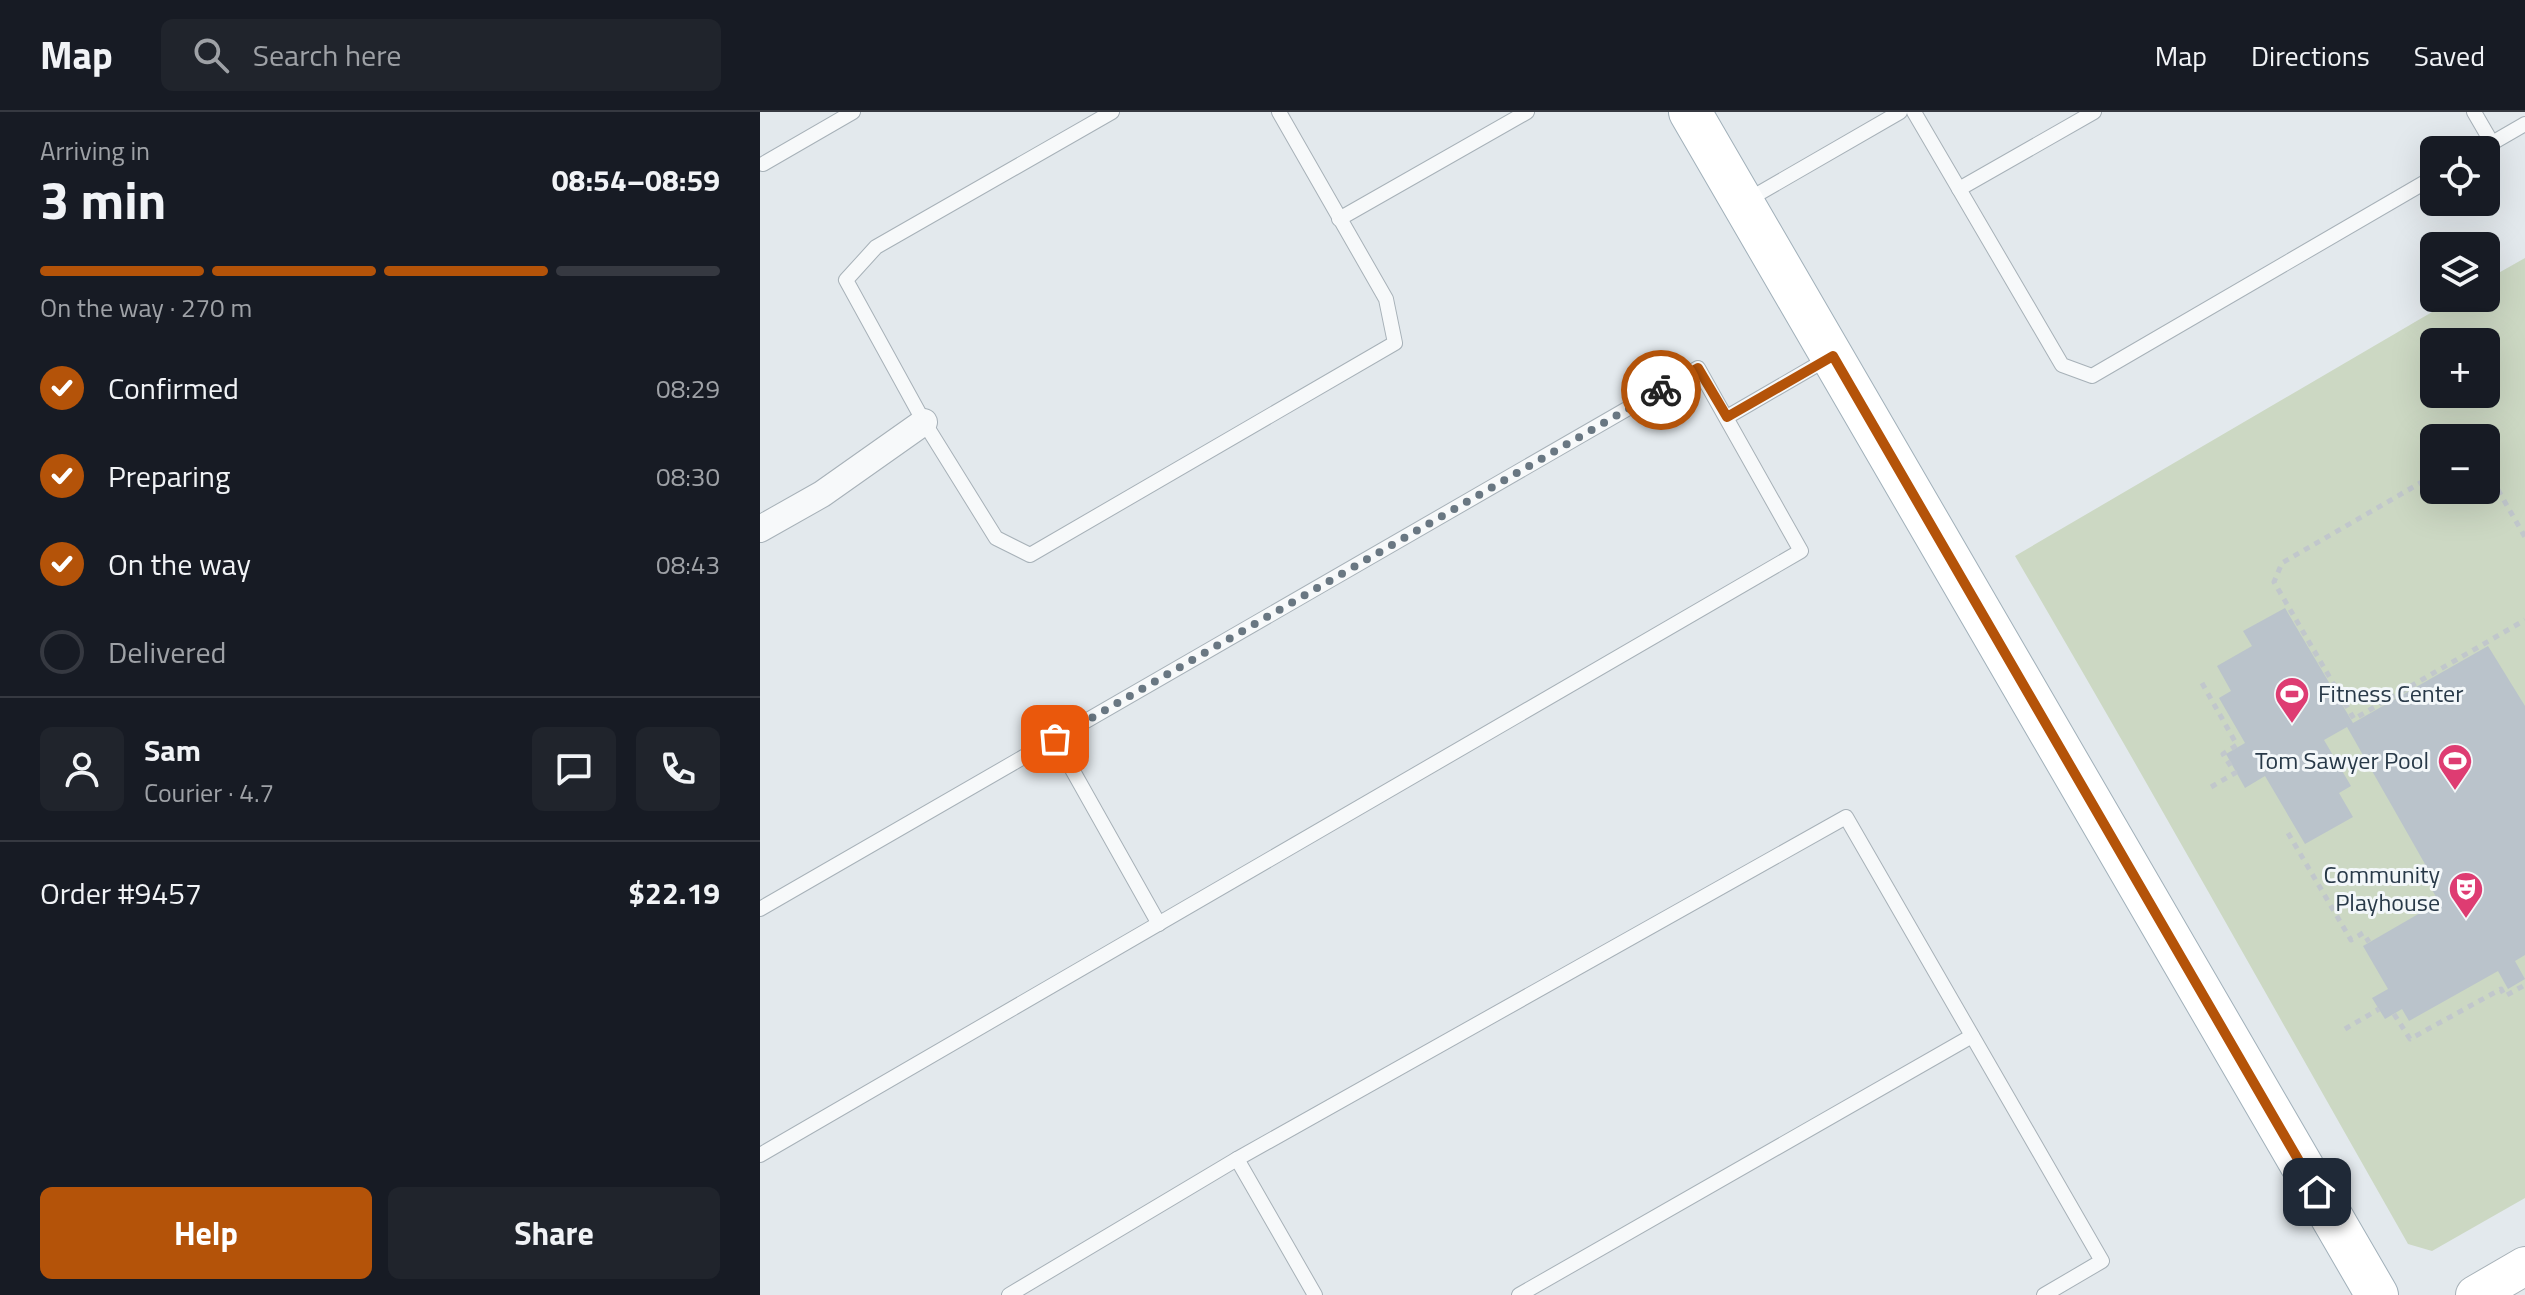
<!DOCTYPE html>
<html lang="en">
<head>
<meta charset="utf-8">
<style>
  body { margin:0; font-family:"Titillium Web",sans-serif; background:#20242c; color:#f1f3f6; height:100vh; display:flex; flex-direction:column; font-size:30px; white-space:nowrap }
  * { box-sizing:border-box; margin:0 }
  p { font-size:26px; color:#9ea1a6 }
  .icon { flex:none; width:44px; height:44px; fill:none; stroke:currentColor; stroke-width:2; stroke-linecap:round; stroke-linejoin:round }
  .map { position:relative; flex:1; overflow:hidden }
  .details { display:flex; flex-direction:column; background:#171b24; width:760px }
  .details>* { flex:none }
  .tools { position:absolute; left:1660px; top:24px; display:grid; gap:16px }
  .tools a { display:grid; place-items:center; width:80px; height:80px; border-radius:12px; background:#171b24; box-shadow:0 8px 32px #0002; font-size:40px }
  .pin { position:absolute; display:grid; place-items:center; width:68px; height:68px; color:#fff; margin:-34px; border-radius:16px; box-shadow:0 4px 12px #0006 }
  .courier { position:absolute; display:grid; place-items:center; width:80px; height:80px; margin:-40px; border:6px solid #b45309; border-radius:50%; background:#fff; color:#222; box-shadow:0 2px 10px #0007 }
  .headline em { font-style:normal; font-weight:700 }
  .headline div { display:flex; flex-direction:column-reverse }
  .headline { display:flex; align-items:center; justify-content:space-between; height:136px; padding:0 40px }
  h1 { font-size:52px; font-weight:700; line-height:60px }
  .bar { display:grid; grid-template-columns:repeat(4,1fr); gap:12px 8px; align-content:center; height:96px; padding:0 40px }
  .bar i { height:10px; border-radius:6px; background:#363941 }
  .bar .selected { background:#b45309 }
  .bar p { grid-column:span 4 }
  .line { display:flex; align-items:center; gap:20px; padding:0 40px; border-top:2px solid #363941 }
  .line div { flex:1 }
  .round { display:grid; place-items:center; flex:none; width:84px; height:84px; border-radius:12px; background:#20242c }
  ol { padding:0 40px; list-style:none }
  li { display:flex; align-items:center; gap:24px; height:88px }
  li p { margin-inline-start:auto }
  li .icon { padding:8px; border-radius:50%; background:#b45309; color:#fff; stroke-width:4 }
  li:last-child { color:#9ea1a6 }
  li i { width:44px; height:44px; border:4px solid #363941; border-radius:50% }
  .cta { display:flex; gap:16px; margin-top:auto; padding:16px 40px }
  .cta a { flex:1; height:92px; border-radius:12px; background:#b45309; color:#fff; font-size:32px; font-weight:700; line-height:92px; text-align:center }
  .cta a+a { background:#20242c; color:#f1f3f6 }
  header { display:flex; align-items:center; gap:48px; box-sizing:border-box; height:112px; padding:0 40px; background:#171b24; border-bottom:2px solid #363941 }
  header strong { font-size:38px }
  nav { display:flex; gap:44px; margin-inline-start:auto; font-size:28px }
  .search { width:560px; height:72px; background:#20242c; display:flex; align-items:center; gap:20px; box-sizing:border-box; padding:0 28px; border-radius:12px; color:#9ea1a6; font-size:30px }
  main { display:flex; flex:1; min-height:0 }
  .map>svg:first-child { display:block }
  .green { fill:#ccd8c3; fill-rule:evenodd }
  .building { fill:#bac3cb }
  .lines { fill:none; stroke-linecap:round; stroke-linejoin:round }
  .lane-casing { stroke:#a7b1b8; stroke-width:16 }
  .street-casing { stroke:#a7b1b8; stroke-width:28 }
  .secondary-casing { stroke:#a7b1b8; stroke-width:40 }
  .primary-casing { stroke:#a1b0ba; stroke-width:44 }
  .path { stroke:#c1c7cc; stroke-width:5; stroke-dasharray:6 6; stroke-linecap:butt }
  .lane { stroke:#f7f9fa; stroke-width:14 }
  .street { stroke:#f7f9fa; stroke-width:26 }
  .secondary { stroke:#fff; stroke-width:38 }
  .primary { stroke:#fff; stroke-width:42 }
  .done { stroke:#697782; stroke-width:8; stroke-dasharray:0 14.4 }
  .route { stroke:#b45309; stroke-width:10 }
  .labels { text-anchor:middle; stroke-width:6; stroke-linejoin:round; paint-order:stroke }
  .poi-label { font-size:24px; fill:#283948; stroke:#f3f7f9; text-anchor:end }
</style>
</head>
<body>
<header>
<strong>Map</strong>
<div class="search"><svg class="icon" aria-label="search" viewBox="0 0 24 24"><circle cx="10" cy="10" r="6"/><path d="M15 15l6 6"/></svg>Search here</div>
<nav><a>Map</a><a>Directions</a><a>Saved</a></nav>
</header>
<main>
<section class="details">
<div class="headline"><div><h1>3 min</h1><p>Arriving in</p></div><em>08:54–08:59</em></div>
<div class="bar"><i class="selected"></i><i class="selected"></i><i class="selected"></i><i></i><p>On the way · 270 m</p></div>
<ol>
<li><svg class="icon" aria-label="check" viewBox="0 0 24 24"><path d="M5 12l5 5 9-10"/></svg>Confirmed<p>08:29</p></li>
<li><svg class="icon" aria-label="check" viewBox="0 0 24 24"><path d="M5 12l5 5 9-10"/></svg>Preparing<p>08:30</p></li>
<li><svg class="icon" aria-label="check" viewBox="0 0 24 24"><path d="M5 12l5 5 9-10"/></svg>On the way<p>08:43</p></li>
<li><i></i>Delivered</li>
</ol>
<div class="line" style="height:144px"><a class="round"><svg class="icon" aria-label="person" viewBox="0 0 24 24"><circle cx="12" cy="8" r="4"/><path d="M4 21q1-7 8-7t8 7"/></svg></a><div><b>Sam</b><p>Courier · 4.7</p></div><a class="round"><svg class="icon" aria-label="chat" viewBox="0 0 24 24"><path d="M4 5h16v11H9l-5 4z"/></svg></a><a class="round"><svg class="icon" aria-label="phone" viewBox="0 0 24 24"><path d="M5 4h4l2 5-3 2q2 4 5 5l2-3 5 2v4C11 20 4 13 5 4z"/></svg></a></div>
<div class="line" style="height:104px"><div>Order #9457</div><b>$22.19</b></div>
<div class="cta"><a>Help</a><a>Share</a></div>
</section>
<div class="map">
<svg width="1765" height="1183" viewBox="0 0 1765 1183">
  <rect width="100%" height="100%" fill="#e3e9ed"/>
  <!-- green -->
  <path class="green" d="M1765,146V1086L1672,1139L1648,1132C1517,902 1389,672 1255,444L1696,186H1726V168ZM1674,230H1726V282H1674ZM1674,326H1726V378H1674Z"/>
  <!-- building -->
  <polygon class="building" points="1525,496 1593,611 1728,534 1765,594 1765,843 1755,849 1765,867 1748,877 1738,859 1649,909 1642,897 1625,907 1612,886 1628,877 1603,834 1679,790 1659,755 1665,752 1587,615 1564,628 1591,674 1579,681 1593,705 1545,732 1505,664 1485,676 1466,642 1485,631 1459,586 1471,579 1457,554 1492,534 1483,519"/>
  <g class="lines">
    <!-- lane casing -->
    <g class="lane-casing">
      <g id="lane">
        <polyline points="352,0 116,135 86,168 164,310 236,426 270,443 635,231 626,187 519,0"/>
        <polyline points="1154,0 1302,253 1332,264 1674,65"/>
        <polyline points="1714,0 1732,31"/>
        <polyline points="1720,38 1765,12"/>
        <polyline points="3,52 93,0"/>
        <polyline points="1199,77 1334,0"/>
        <polyline points="984,90 1140,0"/>
        <polyline points="579,107 767,0"/>
        <polyline points="967,305 1067,247"/>
        <polyline points="295,627 399,812"/>
        <polyline points="0,797 938,256 1041,439 0,1043"/>
        <polyline points="477,1047 1086,705 1342,1149 1284,1183"/>
        <polyline points="249,1183 477,1047 555,1183"/>
        <polyline points="759,1183 1212,924"/>
      </g>
    </g>
    <!-- street casing -->
    <g class="street-casing">
      <polyline id="street" points="0,417 62,382 164,310"/>
    </g>
    <!-- secondary casing -->
    <g class="secondary-casing">
      <polyline id="secondary" points="1715,1183 1765,1154"/>
    </g>
    <!-- primary casing -->
    <g class="primary-casing">
      <polyline id="primary" points="930,0 1617,1183"/>
    </g>
    <!-- path -->
    <g class="path">
      <polyline points="1726,357 1765,425"/>
      <polyline points="1674,363 1522,451 1514,470 1594,607 1765,508"/>
      <polyline points="1442,571 1477,633 1463,642 1475,661 1446,678"/>
      <polyline points="1528,721 1591,828 1603,821 1609,830"/>
      <polyline points="1634,902 1650,927 1741,877 1745,884 1765,873"/>
      <polyline points="1585,917 1619,897"/>
    </g>
    <!-- lane -->
    <use href="#lane" class="lane"/>
    <!-- street -->
    <use href="#street" class="street"/>
    <!-- secondary -->
    <use href="#secondary" class="secondary"/>
    <!-- primary -->
    <use href="#primary" class="primary"/>
  </g>
  <g class="lines">
    <!-- done -->
    <polyline class="done" points="295,627 901,278"/>
    <!-- route -->
    <polyline class="route" points="901,278 938,256 967,305 1073,244 1557,1080"/>
  </g>
  <!-- icons -->
  <defs>
    <g id="stadium-pin" transform="scale(1.8)"><path d="M0 17L-7.5 6A9.5 9.5 0 1 1 7.5 6Z" fill="#de3c72" stroke="#f3f7f9"/><path d="M0-5a6.5 5 0 1 0 0 10a6.5 5 0 1 0 0-10ZM-3.5-1.8h7v3.6h-7Z" fill="#fff"/></g>
    <g id="theatre-pin" transform="scale(1.8)"><path d="M0 17L-7.5 6A9.5 9.5 0 1 1 7.5 6Z" fill="#de3c72" stroke="#f3f7f9"/><path d="M-5-5.5Q0-4 5-5.5V0Q5 5 0 6Q-5 5-5 0ZM-3.3-2.5H-1v1.5H-3.3ZM1-2.5H3.3v1.5H1ZM-2.8 1Q0 5.5 2.8 1Z" fill="#fff"/></g>
  </defs>
  <g fill-rule="evenodd">
    <use href="#stadium-pin" x="1532" y="582"/>
    <use href="#stadium-pin" x="1695" y="649"/>
    <use href="#theatre-pin" x="1706" y="777"/>
  </g>
  <g class="labels">
    <!-- poi labels -->
    <g class="poi-label">
      <text x="1558" y="590" text-anchor="start">Fitness Center</text>
      <text x="1669" y="657">Tom Sawyer Pool</text>
      <text x="1680" y="771">Community<tspan x="1680" dy="28">Playhouse</tspan></text>
    </g>
  </g>
</svg>
<div class="tools">
<a><svg class="icon" aria-label="locate" viewBox="0 0 24 24"><circle cx="12" cy="12" r="6"/><path d="M12 2v4M12 18v4M2 12h4M18 12h4"/></svg></a>
<a><svg class="icon" aria-label="layers" viewBox="0 0 24 24"><path d="M12 4l9 5-9 5-9-5zM3 14l9 5 9-5"/></svg></a>
<a>+</a>
<a>−</a>
</div>
<div class="pin" style="left:295px;top:627px;background:#ea580c"><svg class="icon" aria-label="bag" viewBox="0 0 24 24"><path d="M5 8h14l-1 12H6zM9 8a3 3 0 0 1 6 0"/></svg></div>
<div class="pin" style="left:1557px;top:1080px;background:#1f2937"><svg class="icon" aria-label="home" viewBox="0 0 24 24"><path d="M3 11l9-7 9 7M6 9v11h12V9"/></svg></div>
<div class="courier" style="left:901px;top:278px"><svg class="icon" aria-label="bike" viewBox="0 0 24 24"><circle cx="6" cy="16" r="4"/><circle cx="18" cy="16" r="4"/><path d="M6 16l4-8h5l3 8M10 8l3 8H6M13 5h3"/></svg></div>
</div>
</main>
</body>
</html>
